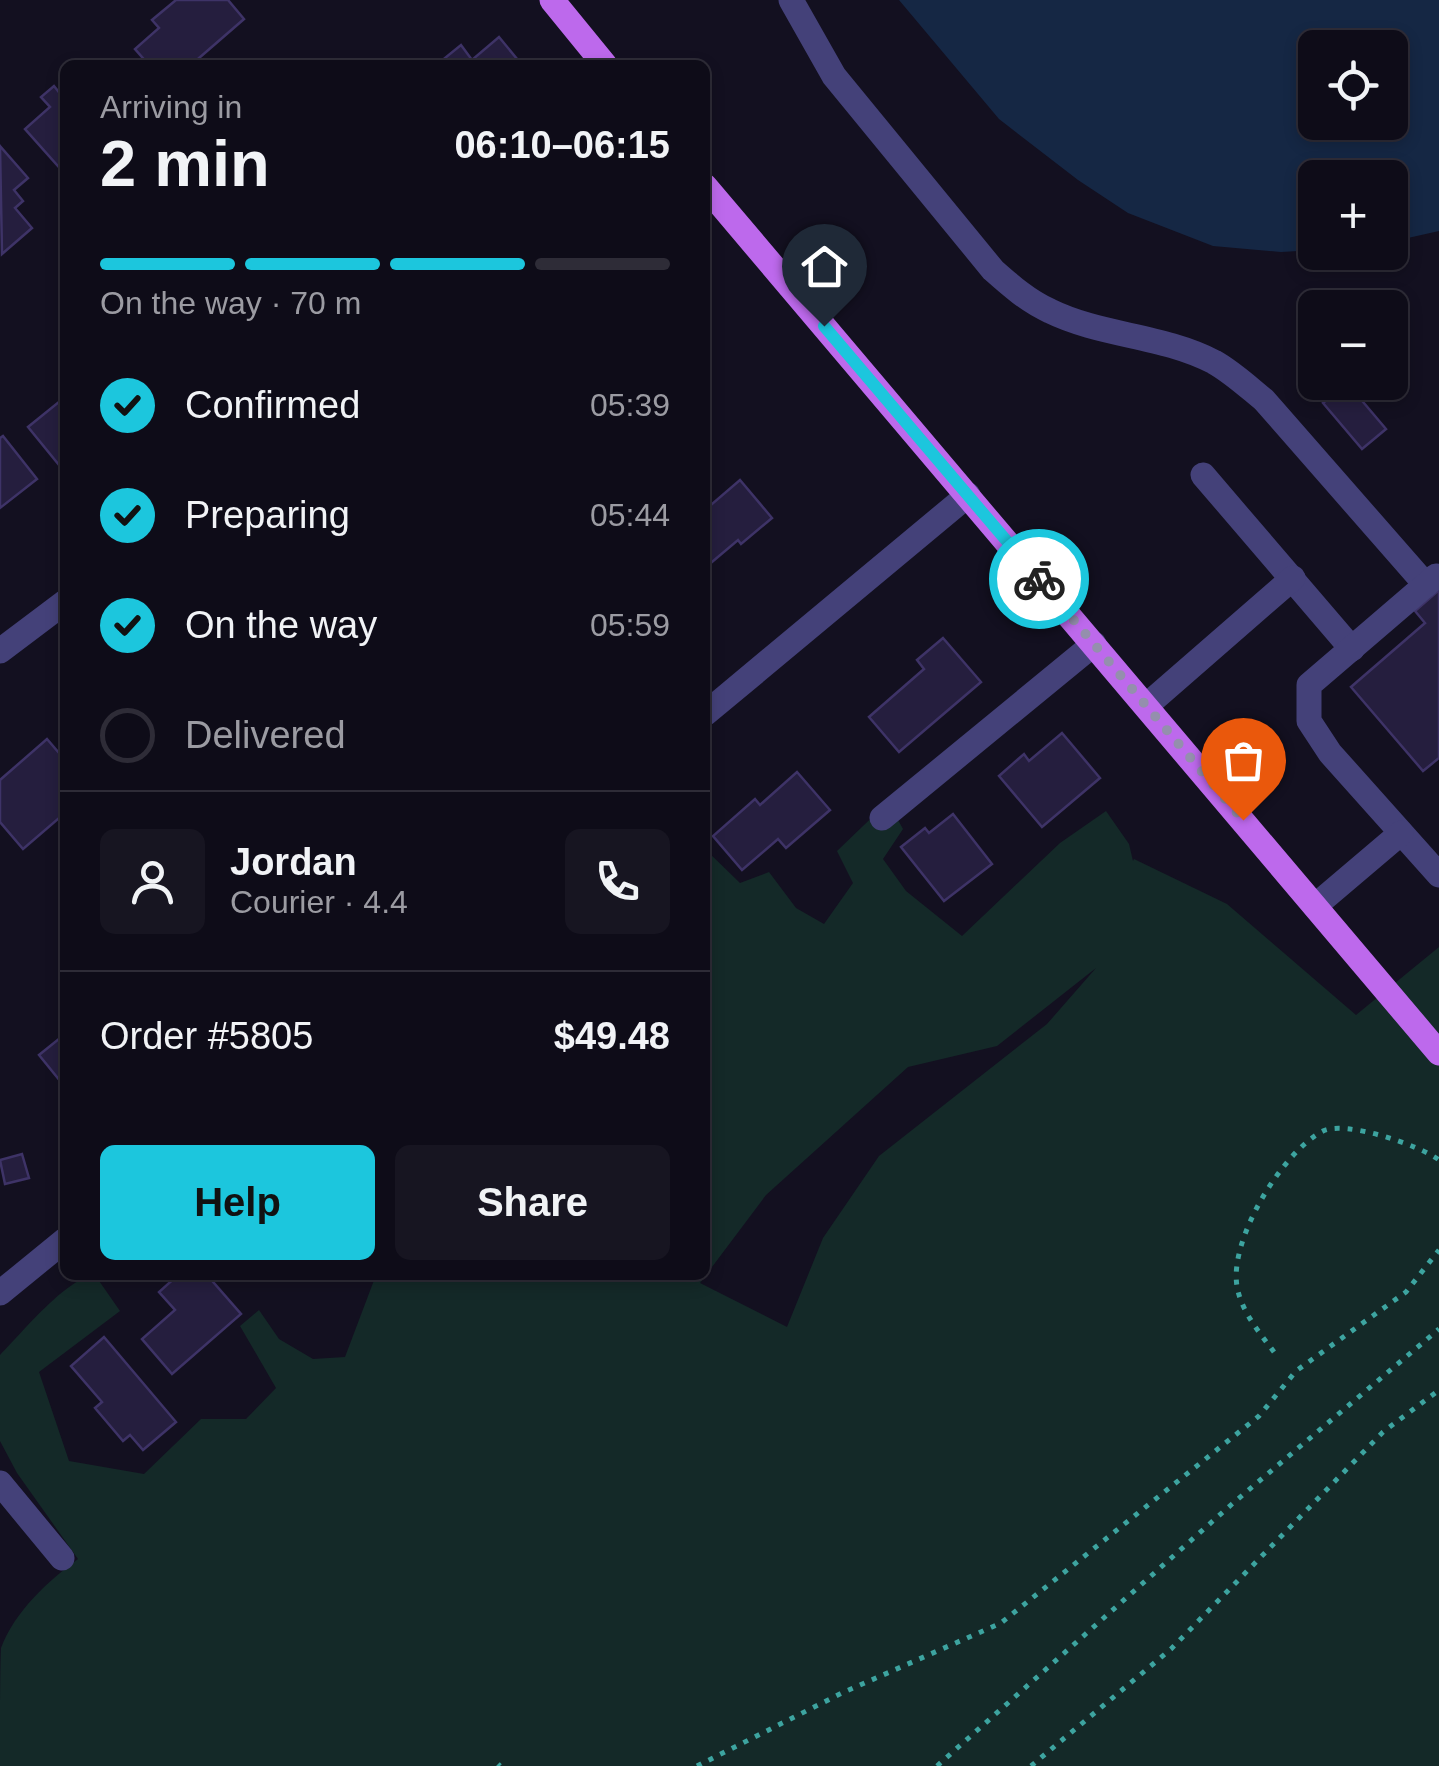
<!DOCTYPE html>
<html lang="en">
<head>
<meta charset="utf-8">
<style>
  body { margin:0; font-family:Helvetica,sans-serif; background:#171521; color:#f1f3f6; height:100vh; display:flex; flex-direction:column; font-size:38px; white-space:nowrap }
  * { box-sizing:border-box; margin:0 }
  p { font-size:32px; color:#9b9ba2 }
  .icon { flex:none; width:55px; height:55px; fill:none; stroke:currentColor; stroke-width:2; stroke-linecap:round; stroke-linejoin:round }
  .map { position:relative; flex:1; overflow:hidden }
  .panel { position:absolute; left:60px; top:60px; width:650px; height:1220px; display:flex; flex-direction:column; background:#0e0c18; border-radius:15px; box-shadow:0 5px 15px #0003,0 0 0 2px #2e2c37 }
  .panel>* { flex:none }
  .fabs { position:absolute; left:1298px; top:30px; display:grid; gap:20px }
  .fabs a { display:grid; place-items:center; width:110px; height:110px; border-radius:15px; background:#0e0c18; box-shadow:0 5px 15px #0003,0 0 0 2px #2e2c37; font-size:50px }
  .pin { position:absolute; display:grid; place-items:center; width:85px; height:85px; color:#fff; margin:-102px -42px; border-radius:50% 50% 50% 0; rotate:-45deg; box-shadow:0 0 10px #0007 }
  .pin .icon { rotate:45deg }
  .courier { position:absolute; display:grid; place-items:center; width:100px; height:100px; margin:-50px; border:8px solid #1cc6dd; border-radius:50%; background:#fff; color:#222; box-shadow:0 2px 12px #0007 }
  .overview em { font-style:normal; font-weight:600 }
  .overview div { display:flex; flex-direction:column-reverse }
  .overview { display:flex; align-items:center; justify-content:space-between; height:170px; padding:0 40px }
  h1 { font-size:65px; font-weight:600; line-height:75px }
  .bar { display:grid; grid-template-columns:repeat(4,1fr); gap:15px 10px; align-content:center; height:120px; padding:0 40px }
  .bar i { height:12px; border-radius:8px; background:#2e2c37 }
  .bar .selected { background:#1cc6dd }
  .bar p { grid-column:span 4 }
  .line { display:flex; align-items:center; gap:25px; padding:0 40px; border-top:2px solid #2e2c37 }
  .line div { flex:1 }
  .round { display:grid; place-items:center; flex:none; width:105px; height:105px; border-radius:15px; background:#171521 }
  ol { padding:0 40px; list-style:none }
  li { display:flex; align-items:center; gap:30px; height:110px }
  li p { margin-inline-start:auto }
  li .icon { padding:10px; border-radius:50%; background:#1cc6dd; color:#111; stroke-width:4 }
  li:last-child { color:#9b9ba2 }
  li i { width:55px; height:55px; border:5px solid #2e2c37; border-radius:50% }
  .button { display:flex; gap:20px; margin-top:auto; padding:20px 40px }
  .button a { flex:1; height:115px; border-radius:15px; background:#1cc6dd; color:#111; font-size:40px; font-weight:600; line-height:115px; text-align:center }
  .button a+a { background:#171521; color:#f1f3f6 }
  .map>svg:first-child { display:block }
  .green { fill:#142928; fill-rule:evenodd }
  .water { fill:#152744; fill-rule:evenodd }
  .building { fill:#251e3e; stroke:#3e3367; stroke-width:2.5 }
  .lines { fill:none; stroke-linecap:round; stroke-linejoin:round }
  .path { stroke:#3da4a0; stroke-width:5; stroke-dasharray:5 8; stroke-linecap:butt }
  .minor { stroke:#444179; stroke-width:25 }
  .major { stroke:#bd69ec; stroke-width:25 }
  .done { stroke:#948fad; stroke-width:10; stroke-dasharray:0 18 }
  .route { stroke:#1cc6dd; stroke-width:12 }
</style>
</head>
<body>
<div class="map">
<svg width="1439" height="1766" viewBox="0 0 1439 1766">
  <rect width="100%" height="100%" fill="#131020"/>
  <!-- green -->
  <path class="green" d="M888,802L903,829L883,859L906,891L962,936L1060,843L1106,811L1129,844L1133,861L1134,859L1227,904L1356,1015L1439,947V1766H0C0,1742 0,1665 1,1648C15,1611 48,1581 78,1559L17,1473L0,1441V1355C22,1333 66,1278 95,1275L120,1311L39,1372L69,1461L144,1474L201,1419H246L276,1388L240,1326L259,1310L279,1339L313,1359L345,1357L376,1275H705V849L740,883L769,872L796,908L824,924L853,883L837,851ZM1096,968L1047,1024L879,1156L823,1238L787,1327L700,1283L766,1195L908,1067L997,1046Z"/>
  <!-- water -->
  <path class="water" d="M899,0H1439V231L1390,242V178H1315V250L1281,252L1213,246L1128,213L1078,180L999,119ZM1315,48H1390V122H1315Z"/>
  <!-- building -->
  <g class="building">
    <polygon points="176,0 228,0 244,19 191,65 149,65 135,49 159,28 152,20"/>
    <polygon points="499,37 522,65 443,65 440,62 461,45 472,60"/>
    <polygon points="54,86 62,96 65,94 65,174 25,129 50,107 41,97"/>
    <polygon points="0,146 28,178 14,190 23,201 15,208 32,228 2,254"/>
    <polygon points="1347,383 1386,429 1362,449 1323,403"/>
    <polygon points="65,397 65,460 59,465 28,427"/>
    <polygon points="3,436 37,479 0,508 0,438"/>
    <polygon points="740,480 772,518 741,544 738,540 706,567 708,570 705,573 705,510"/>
    <polygon points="1439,585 1439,758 1423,771 1351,687 1425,623 1415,611 1438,591 1436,587"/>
    <polygon points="943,638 981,682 899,752 869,717 924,669 917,660"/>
    <polygon points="1062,733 1100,778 1042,827 999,776 1024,754 1029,761"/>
    <polygon points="47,739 65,760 65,813 23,849 0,822 0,780"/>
    <polygon points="797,772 830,810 786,848 778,839 742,870 713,836 755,799 760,805"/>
    <polygon points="953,814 992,864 944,901 901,847 925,828 929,833"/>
    <polygon points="65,1034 65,1087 39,1055"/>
    <polygon points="22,1154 29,1178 5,1184 0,1160"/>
    <polygon points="178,1275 207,1275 241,1314 172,1374 142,1339 175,1310 159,1292"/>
    <polygon points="104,1337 176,1422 143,1450 130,1435 123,1441 95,1408 102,1402 71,1366"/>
  </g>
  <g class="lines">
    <!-- path -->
    <g class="path">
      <path d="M1274,1352C1259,1332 1241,1311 1237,1286C1229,1240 1282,1152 1323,1131C1345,1120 1419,1145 1439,1160"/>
      <polyline points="498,1764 500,1766"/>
      <polyline points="697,1766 842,1693 1001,1623 1259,1416 1296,1371 1406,1292 1439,1250"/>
      <polyline points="937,1766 1232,1504 1439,1329"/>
      <polyline points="1031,1766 1171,1649 1383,1432 1439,1390"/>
    </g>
    <!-- minor -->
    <g class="minor">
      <path d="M791,0L834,76L993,270C1011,286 1028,301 1050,311C1101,336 1162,335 1214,362C1232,372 1248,387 1264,400L1426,585"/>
      <polyline points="1203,475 1352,649"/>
      <polyline points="1436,576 1309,685 1309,721 1330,753 1439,875"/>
      <polyline points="0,651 65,602"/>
      <polyline points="1146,706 1293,578"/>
      <polyline points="705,714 968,495"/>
      <polyline points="882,818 1094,644"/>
      <polyline points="1315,906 1401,833"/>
      <polyline points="0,1293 65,1240"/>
      <polyline points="0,1483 62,1558"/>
    </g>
    <!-- major -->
    <g class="major">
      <polyline points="552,0 605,65"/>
      <polyline points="705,186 1439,1053"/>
    </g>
  </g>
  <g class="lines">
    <!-- done -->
    <polyline class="done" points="1039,579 1243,820"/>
    <!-- route -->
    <polyline class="route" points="824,326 1039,579"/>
  </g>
</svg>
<div class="fabs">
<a><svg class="icon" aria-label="locate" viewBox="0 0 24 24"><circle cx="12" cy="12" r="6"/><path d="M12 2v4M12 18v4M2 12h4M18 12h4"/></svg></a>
<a>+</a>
<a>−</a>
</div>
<div class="pin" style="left:1243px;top:820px;background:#ea580c"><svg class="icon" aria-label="bag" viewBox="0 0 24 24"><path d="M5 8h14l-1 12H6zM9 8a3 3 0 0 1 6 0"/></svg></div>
<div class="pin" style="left:824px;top:326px;background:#1f2937"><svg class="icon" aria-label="home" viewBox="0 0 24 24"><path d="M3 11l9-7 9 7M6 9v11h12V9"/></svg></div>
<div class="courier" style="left:1039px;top:579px"><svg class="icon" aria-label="bike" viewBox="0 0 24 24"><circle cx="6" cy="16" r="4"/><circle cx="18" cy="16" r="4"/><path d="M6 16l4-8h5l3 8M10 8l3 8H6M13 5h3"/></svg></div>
<section class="panel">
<div class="overview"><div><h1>2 min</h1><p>Arriving in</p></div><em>06:10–06:15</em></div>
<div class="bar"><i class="selected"></i><i class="selected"></i><i class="selected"></i><i></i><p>On the way · 70 m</p></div>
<ol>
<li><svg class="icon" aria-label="check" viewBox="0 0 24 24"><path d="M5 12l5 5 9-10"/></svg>Confirmed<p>05:39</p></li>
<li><svg class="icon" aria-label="check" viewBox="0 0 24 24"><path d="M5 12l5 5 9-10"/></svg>Preparing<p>05:44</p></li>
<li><svg class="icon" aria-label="check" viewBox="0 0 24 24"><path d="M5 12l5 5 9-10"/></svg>On the way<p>05:59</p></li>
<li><i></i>Delivered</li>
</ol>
<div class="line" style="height:180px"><a class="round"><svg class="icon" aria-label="person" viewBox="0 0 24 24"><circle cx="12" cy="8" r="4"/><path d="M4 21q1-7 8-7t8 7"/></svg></a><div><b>Jordan</b><p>Courier · 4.4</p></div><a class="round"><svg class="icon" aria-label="phone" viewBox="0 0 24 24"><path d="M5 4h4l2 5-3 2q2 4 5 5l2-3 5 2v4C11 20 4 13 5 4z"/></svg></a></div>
<div class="line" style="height:130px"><div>Order #5805</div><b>$49.48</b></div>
<div class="button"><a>Help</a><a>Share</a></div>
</section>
</div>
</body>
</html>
